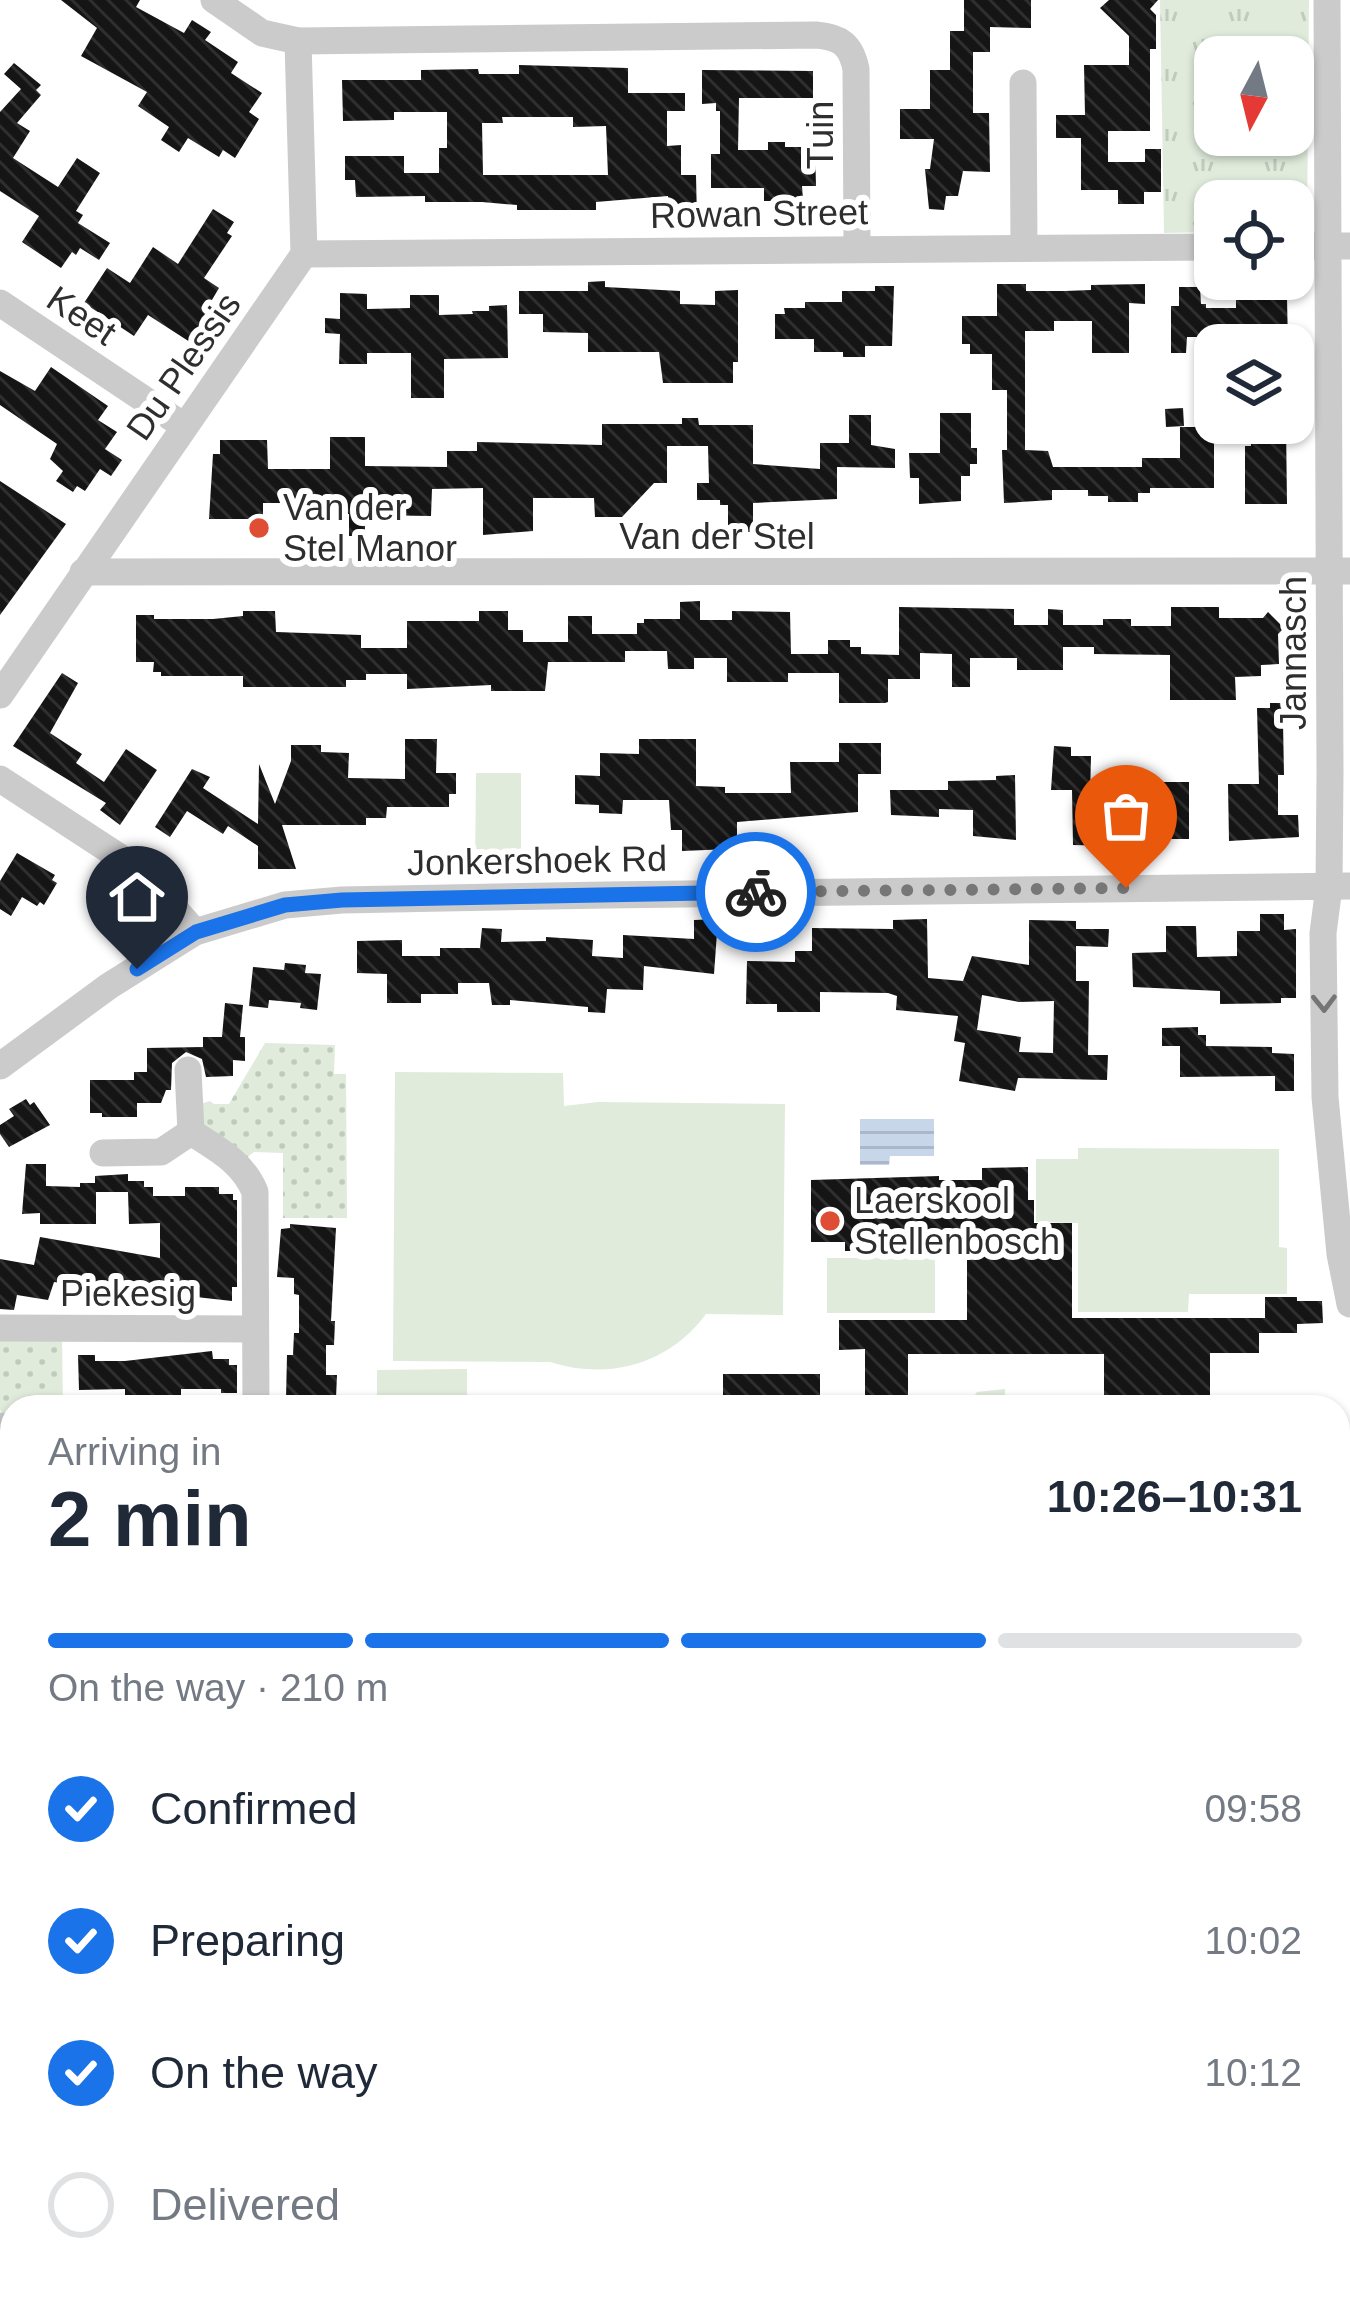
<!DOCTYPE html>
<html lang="en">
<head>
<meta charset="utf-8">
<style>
  body { margin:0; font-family:Arial,sans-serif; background:#f6f6f7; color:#1f2937; height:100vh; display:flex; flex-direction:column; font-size:45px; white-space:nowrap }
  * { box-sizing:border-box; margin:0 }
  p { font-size:39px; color:#747a83 }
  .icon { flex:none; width:66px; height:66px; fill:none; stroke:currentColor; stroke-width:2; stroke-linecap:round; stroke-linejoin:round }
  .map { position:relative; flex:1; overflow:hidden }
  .side { position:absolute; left:0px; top:1395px; width:1350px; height:903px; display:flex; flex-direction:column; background:#fff; border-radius:36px 36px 0 0; box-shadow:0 3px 9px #0004 }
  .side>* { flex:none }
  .needle { width:78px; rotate:187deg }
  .fabs { position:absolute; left:1194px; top:36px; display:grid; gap:24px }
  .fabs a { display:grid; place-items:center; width:120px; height:120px; border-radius:24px; background:#fff; box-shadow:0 3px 9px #0004; font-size:60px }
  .pin { position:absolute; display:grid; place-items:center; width:102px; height:102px; color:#fff; margin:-123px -51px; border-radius:50% 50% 50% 0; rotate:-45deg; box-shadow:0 0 12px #0007 }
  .pin .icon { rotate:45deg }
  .courier { position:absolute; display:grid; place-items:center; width:120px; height:120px; margin:-60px; border:9px solid #1a73e8; border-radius:50%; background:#fff; color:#222; box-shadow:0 3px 15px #0007 }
  .headline em { font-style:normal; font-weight:700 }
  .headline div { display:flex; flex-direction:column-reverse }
  .headline { display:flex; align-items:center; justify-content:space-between; height:204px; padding:0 48px }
  h1 { font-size:78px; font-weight:700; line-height:90px }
  .bar { display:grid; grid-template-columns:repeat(4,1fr); gap:18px 12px; align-content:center; height:144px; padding:0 48px }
  .bar i { height:15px; border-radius:9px; background:#e0e1e3 }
  .bar .active { background:#1a73e8 }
  .bar p { grid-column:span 4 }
  ol { padding:0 48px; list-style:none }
  li { display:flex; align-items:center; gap:36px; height:132px }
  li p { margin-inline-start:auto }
  li .icon { padding:12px; border-radius:50%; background:#1a73e8; color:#fff; stroke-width:4 }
  li:last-child { color:#747a83 }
  li i { width:66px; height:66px; border:6px solid #e0e1e3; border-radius:50% }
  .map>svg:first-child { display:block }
  .grass { fill:url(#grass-dots) }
  .park { fill:url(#park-tufts); fill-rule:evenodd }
  .pitch { fill:#e0ebdc }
  .water { fill:url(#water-rules) }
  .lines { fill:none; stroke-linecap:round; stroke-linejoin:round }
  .stream { stroke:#c8d6ea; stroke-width:6 }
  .building { fill:url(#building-back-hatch); fill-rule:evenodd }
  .minor { stroke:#cbcbcb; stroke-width:27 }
  .oneway { stroke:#757575 }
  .done { stroke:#777; stroke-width:12; stroke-dasharray:0 21.6 }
  .route { stroke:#1a73e8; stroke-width:15 }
  .poi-dot { fill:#df4d35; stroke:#fff; stroke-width:4.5 }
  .labels { text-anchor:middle; stroke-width:12; stroke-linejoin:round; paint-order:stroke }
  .street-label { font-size:36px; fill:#2e2e2e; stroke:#fff }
  .poi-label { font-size:36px; fill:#2e2e2e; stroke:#fff; text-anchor:start }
</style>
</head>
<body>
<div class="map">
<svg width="1350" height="2297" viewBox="0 0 1350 2297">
  <defs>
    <pattern id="grass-dots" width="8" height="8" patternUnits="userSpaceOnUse" patternTransform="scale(3)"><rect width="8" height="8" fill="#e0ebdc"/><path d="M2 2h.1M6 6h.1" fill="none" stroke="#c0cabd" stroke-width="1.8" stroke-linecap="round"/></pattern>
    <pattern id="park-tufts" width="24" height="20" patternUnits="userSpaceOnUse" patternTransform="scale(3)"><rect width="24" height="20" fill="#e0ebdc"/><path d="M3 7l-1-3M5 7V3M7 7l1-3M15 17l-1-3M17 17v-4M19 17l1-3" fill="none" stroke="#c0cabd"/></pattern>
    <pattern id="water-rules" width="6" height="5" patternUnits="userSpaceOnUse" patternTransform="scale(3)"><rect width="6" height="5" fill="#c8d6ea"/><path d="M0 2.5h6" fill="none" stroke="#acb8c9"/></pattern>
    <pattern id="building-back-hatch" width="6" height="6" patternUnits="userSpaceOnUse" patternTransform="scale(3)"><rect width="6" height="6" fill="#151515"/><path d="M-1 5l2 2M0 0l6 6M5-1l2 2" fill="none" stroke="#2f2f2f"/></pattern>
  </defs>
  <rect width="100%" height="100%" fill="#fff"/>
  <!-- grass -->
  <g class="grass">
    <polygon points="265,1043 335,1045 334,1074 346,1074 347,1218 283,1218 283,1153 254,1152 245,1159 199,1124 197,1105 210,1101 214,1104 229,1104"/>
    <polygon points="62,1338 63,1407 12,1407 12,1425 0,1410 0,1339"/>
    <polygon points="1005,1389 1005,1407 966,1407 977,1392"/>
    <polygon points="178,2286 344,2286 327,2297 178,2297"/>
    <polygon points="411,2286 451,2286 458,2297 396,2297"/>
  </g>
  <!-- park -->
  <g class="park">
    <path d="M1160,0H1309L1307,228L1293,231V201H1215V232L1164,233ZM1215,57H1293V135H1215Z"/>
    <polygon points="0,1731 12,1745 12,1885 0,1893"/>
  </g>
  <!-- pitch -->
  <g class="pitch">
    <polygon points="476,773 521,773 521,870 475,870"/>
    <path d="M395,1072L563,1073L564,1106L598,1102L785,1104L783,1315L706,1314C669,1364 609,1381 550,1362L393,1361Z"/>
    <polygon points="1078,1148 1279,1149 1279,1247 1287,1248 1287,1294 1189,1294 1188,1312 1078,1312 1078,1223 1036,1222 1036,1159 1078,1159"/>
    <rect x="827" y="1258" width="108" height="55"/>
    <polygon points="467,1369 467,1407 377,1407 377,1370"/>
    <rect x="752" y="2286" width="257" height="11"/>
    <rect x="1098" y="2286" width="89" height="11"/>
  </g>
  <!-- water -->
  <polygon class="water" points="860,1119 934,1119 934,1156 890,1156 889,1165 860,1165"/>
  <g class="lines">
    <!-- stream -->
    <polyline class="stream" points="523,2286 530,2297"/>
  </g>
  <!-- building -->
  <g class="building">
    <polygon points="61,0 140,0 136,7 184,33 192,20 211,32 205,40 238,62 231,73 262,93 249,112 259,119 235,158 223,150 219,157 188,138 179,152 161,140 169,127 138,106 147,92 81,56 97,28"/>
    <polygon points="964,0 1031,0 1031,28 990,27 990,52 973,52 973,113 989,113 990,172 963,171 958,196 946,196 944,210 929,209 925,169 930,169 934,139 900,139 900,109 930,109 930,70 950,70 950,31 964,31"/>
    <polygon points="1109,0 1158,0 1150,9 1156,15 1156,49 1150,49 1150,131 1108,131 1108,162 1145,162 1145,149 1161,149 1161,192 1144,192 1144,204 1118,204 1118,190 1081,190 1081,138 1056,138 1056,115 1085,115 1084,65 1129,65 1129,36 1100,8"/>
    <polygon points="14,63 41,85 36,90 41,95 17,123 30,131 13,158 58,187 77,158 100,173 76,211 83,215 78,223 110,243 99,260 80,248 76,255 72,252 61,268 22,242 39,216 0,191 0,112 21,89 4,74"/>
    <path d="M519,65L628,68V93H685V111H667V146L681,145V175H696L697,220H668V196L596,202V210H517V205L482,202H425V196L356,197L355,180H345V156H404V173H439V148H447V112H394V120L343,121L342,80H421V70L478,69L479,74H519ZM502,117H573V127L606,126L608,175H483L482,123H503Z"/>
    <polygon points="702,70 813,71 813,98 739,98 738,150 768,150 768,142 785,142 785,147 815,147 816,186 802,186 803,200 792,200 792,214 775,214 775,201 764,201 764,188 711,188 711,154 720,154 720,111 716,111 716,103 702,104"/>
    <polygon points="213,209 234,222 227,233 232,236 204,278 219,288 206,310 212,314 193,344 148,315 134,336 84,303 107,268 130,283 153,247 178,264"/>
    <polygon points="605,281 605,287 680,291 680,304 715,305 715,291 738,290 738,362 733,362 733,383 663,383 659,352 588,352 588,333 543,332 543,314 519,314 519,291 588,291 588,282"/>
    <polygon points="997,284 1026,284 1026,291 1065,291 1091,290 1091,285 1145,284 1145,304 1129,303 1129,353 1092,353 1092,321 1054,321 1054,331 1025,331 1025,450 1048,451 1053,467 1142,467 1142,458 1180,458 1180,427 1214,427 1214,488 1150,488 1150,493 1138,493 1138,502 1108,502 1108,496 1088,496 1088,490 1052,490 1052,500 1004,503 1002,450 1007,450 1007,390 992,390 992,354 970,354 970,344 962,344 962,316 997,316"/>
    <polygon points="875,286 894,286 892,346 865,346 865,357 843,357 843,352 814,352 814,339 775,339 775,314 785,314 784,308 805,308 805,302 842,302 842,291 875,291"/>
    <polygon points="1179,287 1200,287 1201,304 1206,304 1206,308 1236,308 1236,298 1287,298 1288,345 1237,345 1236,337 1187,337 1186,353 1171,353 1171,306 1179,306"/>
    <polygon points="340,293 367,294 367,309 410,308 410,295 439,295 439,315 473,314 472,311 489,311 489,306 507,305 508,358 444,359 444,398 411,398 411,353 367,353 367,364 339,364 340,334 325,333 325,318 340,319"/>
    <polygon points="51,367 108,406 98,420 117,432 105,449 122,460 111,476 100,469 85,491 77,486 73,492 56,481 63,471 50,459 57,444 0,405 0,371 35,391"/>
    <polygon points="1183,408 1184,426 1166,427 1165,409"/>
    <polygon points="940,413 971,413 971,448 977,448 977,464 970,464 970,476 961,476 961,501 919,504 919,478 910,478 909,453 940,453"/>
    <polygon points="849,415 871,415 871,445 895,449 895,468 837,467 837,499 753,503 753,532 728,532 728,505 720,505 720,500 697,500 697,483 709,483 708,446 667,446 667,483 654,483 622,517 595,517 594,498 533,498 533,531 483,535 483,488 432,489 431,516 365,515 365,536 349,536 349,514 339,514 339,503 263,503 263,519 209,519 213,454 220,454 220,440 267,440 268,469 330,469 330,437 365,437 365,466 447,467 447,451 477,451 477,442 602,445 602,424 682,424 682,418 698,418 699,425 753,425 753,464 820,469 820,443 849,443"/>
    <polygon points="1250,423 1286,423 1287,504 1245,504 1245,446 1251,446"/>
    <polygon points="0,481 66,524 0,615"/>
    <polygon points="700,601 700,620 732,620 732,611 790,612 791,654 828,654 828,640 850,640 850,647 861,647 861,654 899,655 899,607 1014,609 1014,625 1048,625 1048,609 1063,610 1063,625 1103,625 1103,619 1131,619 1131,626 1171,626 1171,607 1219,607 1219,618 1263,618 1268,612 1284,628 1278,634 1279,664 1261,665 1261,676 1235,677 1236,700 1170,700 1170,655 1094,654 1094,647 1063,647 1063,670 1017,670 1017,658 970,658 970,687 952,687 952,654 920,653 920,679 888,679 888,702 885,703 839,703 839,673 788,673 788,682 727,682 727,658 694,658 694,669 668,669 667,651 625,651 625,662 548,662 545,691 491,691 491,685 407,689 407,674 366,674 366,680 346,680 346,687 243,687 243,676 161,676 161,672 153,672 154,662 136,662 136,615 154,615 154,619 213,619 243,616 243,611 275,611 276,632 361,635 361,648 407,648 407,621 479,621 479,611 508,611 508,630 523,630 523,642 568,642 568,616 592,616 592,634 637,634 637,623 644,623 644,619 680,619 680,602"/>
    <polygon points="62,673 78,683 50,733 82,754 76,763 104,782 126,749 157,770 120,825 100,810 106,803 13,746"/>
    <polygon points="1270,703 1291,703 1291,722 1283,722 1284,775 1278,775 1278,815 1298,815 1299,837 1229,841 1228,784 1259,784 1257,708 1270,708"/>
    <polygon points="405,739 437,739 436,773 456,773 456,794 449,794 449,807 387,807 386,818 366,818 366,825 282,825 296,869 258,869 258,846 228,826 223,834 187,811 170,837 155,827 192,769 210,777 203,788 258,824 259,764 275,804 291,761 291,745 321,745 321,752 349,753 348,778 405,779"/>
    <polygon points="639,739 696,739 696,786 725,787 725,793 791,793 790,762 839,762 839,743 881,743 881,774 858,774 858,812 737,822 737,840 730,840 730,849 682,851 682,830 671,830 669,800 623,800 622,814 599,813 599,805 575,804 575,775 600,776 600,753 639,754"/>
    <polygon points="1054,746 1071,747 1071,756 1091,756 1090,799 1136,803 1135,835 1112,835 1112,846 1073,845 1072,790 1051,790"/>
    <polygon points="1015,775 1016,840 973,836 973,810 939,809 939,817 891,815 890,790 948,790 948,781 996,780 996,776"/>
    <polygon points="1152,782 1189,782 1189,839 1169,839 1169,813 1152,813"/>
    <polygon points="17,853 55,875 52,880 57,883 44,905 40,902 37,906 22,897 11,916 0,909 0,881"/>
    <polygon points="1260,914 1284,914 1284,930 1296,929 1296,998 1281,998 1281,1003 1220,1004 1220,991 1133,987 1132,953 1166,952 1166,926 1196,926 1197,957 1237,956 1237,931 1260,931"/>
    <polygon points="718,919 714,974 644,966 643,990 607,989 605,1013 588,1012 588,1007 510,1000 510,1005 492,1005 489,983 458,983 458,994 421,994 421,1003 387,1003 387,974 357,973 357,941 402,940 402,956 440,956 440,948 480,948 482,928 502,929 501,942 546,941 546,937 593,940 592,956 623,958 623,935 694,939 694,920"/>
    <path d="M927,919L928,978L963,981L972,956L1029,965V920L1076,921V929H1109L1108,947L1076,946V981H1089L1088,1055H1108L1107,1080L1018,1078L1015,1091L959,1081L965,1043L954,1041L958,1016L896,1010L897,996L888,993L820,992V1012H777V1004H746L747,961L795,962V951H812V928L893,929V920ZM982,995L1019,1002L1054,1001L1053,1053L1019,1052L1021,1037L977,1030Z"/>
    <polygon points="285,963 306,965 305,973 321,974 317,1010 300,1008 301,1003 269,1000 268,1008 249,1006 253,967 284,970"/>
    <polygon points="225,1003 243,1005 240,1037 245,1037 245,1061 233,1060 233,1076 206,1077 202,1059 186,1052 172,1063 171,1090 166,1090 161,1103 137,1103 137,1117 102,1117 102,1113 90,1113 90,1080 134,1080 134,1072 147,1072 147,1048 203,1047 203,1037 222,1037"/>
    <polygon points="1198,1027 1198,1035 1206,1035 1206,1046 1272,1047 1272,1053 1294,1054 1294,1091 1275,1091 1275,1076 1180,1077 1180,1046 1162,1046 1162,1028"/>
    <polygon points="26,1099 30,1105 34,1102 50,1125 9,1147 0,1134 0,1125 14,1116 9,1109"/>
    <polygon points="26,1164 46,1164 46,1186 80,1187 80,1183 95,1183 95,1176 128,1174 128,1181 144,1181 144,1187 153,1187 153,1196 185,1196 185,1187 219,1187 219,1194 233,1194 233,1200 237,1200 237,1287 232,1287 232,1301 169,1294 166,1298 54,1282 48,1300 17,1295 14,1310 0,1309 0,1259 34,1265 40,1237 160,1258 160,1223 129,1224 128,1192 96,1192 96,1224 40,1224 40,1213 22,1214"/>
    <polygon points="1028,1167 1028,1200 1034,1200 1034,1223 1072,1223 1072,1318 1265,1318 1265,1297 1297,1297 1297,1301 1322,1301 1323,1323 1297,1324 1297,1333 1259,1333 1259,1353 1210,1353 1210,1407 1104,1407 1104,1354 908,1354 908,1407 865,1407 865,1349 839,1350 839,1320 967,1320 967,1251 845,1251 845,1242 811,1242 811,1180 939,1176 939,1180 982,1180 982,1168"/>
    <polygon points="290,1224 336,1228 331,1321 335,1321 334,1345 326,1345 326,1375 337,1375 336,1398 286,1399 287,1355 293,1355 294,1333 299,1333 299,1295 294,1294 294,1278 277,1277 281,1229 290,1228"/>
    <polygon points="212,1351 213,1359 229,1359 229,1365 237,1365 237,1393 221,1393 221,1389 181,1389 181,1398 158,1398 125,1396 125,1389 79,1390 78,1355 95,1355 95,1361 125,1361"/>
    <polygon points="723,1374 820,1374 820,1407 742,1407 742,1403 723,1403"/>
  </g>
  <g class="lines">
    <!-- minor -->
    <g class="minor">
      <path d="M214,0L262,33L298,41L816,35C841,37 851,45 856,69L857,248"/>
      <polyline points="1327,0 1330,773 1329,887 1323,933 1325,1097 1340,1254 1350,1304"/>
      <polyline points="1023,83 1024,248"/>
      <polyline points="1293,246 1350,246"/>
      <polyline points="304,254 1215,247"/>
      <polyline points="0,303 184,426"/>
      <polyline points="83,572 1350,571"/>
      <polyline points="0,695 304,254 298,41"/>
      <polyline points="0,779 141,871 195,932"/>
      <polyline points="0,1066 109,986 195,932 285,905 342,900 606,895 1350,886"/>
      <path d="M188,1070L191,1132C217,1149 243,1162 255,1192L256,1407"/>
      <polyline points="103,1153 161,1152 191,1132"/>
      <polyline points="0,1328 255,1329"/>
      <polyline points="0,1426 12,1439"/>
      <polyline points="1338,1560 1350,1560"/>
      <polyline points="0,1630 12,1644"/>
      <polyline points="0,1993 12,2009"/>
      <polyline points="165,2286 165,2297"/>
      <polyline points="472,2286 479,2297"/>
    </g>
  </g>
  <!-- one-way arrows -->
  <defs><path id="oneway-chevron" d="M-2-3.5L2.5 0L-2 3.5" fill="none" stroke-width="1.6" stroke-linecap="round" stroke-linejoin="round" transform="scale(3)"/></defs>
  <use class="oneway" href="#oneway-chevron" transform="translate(1324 1003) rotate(89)"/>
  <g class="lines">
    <!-- done -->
    <polyline class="done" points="756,892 1126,888"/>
    <!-- route -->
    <polyline class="route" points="137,969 196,932 285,905 342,900 756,892"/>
  </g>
  <!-- markers -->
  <g class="poi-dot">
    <circle cx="259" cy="528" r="12"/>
    <circle cx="830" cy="1221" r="12"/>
  </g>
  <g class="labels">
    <!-- street labels -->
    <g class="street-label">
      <text transform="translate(820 135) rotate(-90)" y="13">Tuin</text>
      <text transform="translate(759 213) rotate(-1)" y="13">Rowan Street</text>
      <text transform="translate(82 315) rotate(34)" y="13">Keet</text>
      <text transform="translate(183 366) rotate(-55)" y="13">Du Plessis</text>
      <text x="717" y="549">Van der Stel</text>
      <text transform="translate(1293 653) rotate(-90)" y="13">Jannasch</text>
      <text transform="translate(537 860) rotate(-1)" y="13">Jonkershoek Rd</text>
      <text x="128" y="1306">Piekesig</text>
    </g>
    <!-- poi labels -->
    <g class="poi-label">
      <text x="283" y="520">Van der<tspan x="283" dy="41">Stel Manor</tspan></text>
      <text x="854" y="1213">Laerskool<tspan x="854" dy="41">Stellenbosch</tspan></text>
    </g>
  </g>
</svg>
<div class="fabs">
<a><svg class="needle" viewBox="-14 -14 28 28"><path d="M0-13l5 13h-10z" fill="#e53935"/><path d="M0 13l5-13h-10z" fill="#747a83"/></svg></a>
<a><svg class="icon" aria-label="locate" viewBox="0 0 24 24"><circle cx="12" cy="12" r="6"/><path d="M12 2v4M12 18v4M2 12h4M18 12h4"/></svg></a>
<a><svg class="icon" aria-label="layers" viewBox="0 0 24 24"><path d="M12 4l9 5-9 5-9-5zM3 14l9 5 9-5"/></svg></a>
</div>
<div class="pin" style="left:1126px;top:888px;background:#ea580c"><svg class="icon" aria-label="bag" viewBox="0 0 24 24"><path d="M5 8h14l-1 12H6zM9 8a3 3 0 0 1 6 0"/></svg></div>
<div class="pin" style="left:137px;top:969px;background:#1f2937"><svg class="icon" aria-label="home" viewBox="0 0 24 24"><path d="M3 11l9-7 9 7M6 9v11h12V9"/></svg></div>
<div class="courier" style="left:756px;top:892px"><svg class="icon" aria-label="bike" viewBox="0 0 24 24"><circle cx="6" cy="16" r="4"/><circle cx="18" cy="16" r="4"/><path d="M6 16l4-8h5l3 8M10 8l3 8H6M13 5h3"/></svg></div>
<section class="side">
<div class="headline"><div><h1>2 min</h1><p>Arriving in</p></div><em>10:26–10:31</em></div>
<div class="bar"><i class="active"></i><i class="active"></i><i class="active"></i><i></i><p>On the way · 210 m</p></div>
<ol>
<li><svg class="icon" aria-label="check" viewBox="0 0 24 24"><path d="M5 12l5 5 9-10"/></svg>Confirmed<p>09:58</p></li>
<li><svg class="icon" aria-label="check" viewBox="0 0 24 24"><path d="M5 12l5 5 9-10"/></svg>Preparing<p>10:02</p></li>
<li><svg class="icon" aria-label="check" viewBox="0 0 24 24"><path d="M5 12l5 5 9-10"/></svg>On the way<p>10:12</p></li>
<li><i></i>Delivered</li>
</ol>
</section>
</div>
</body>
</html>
